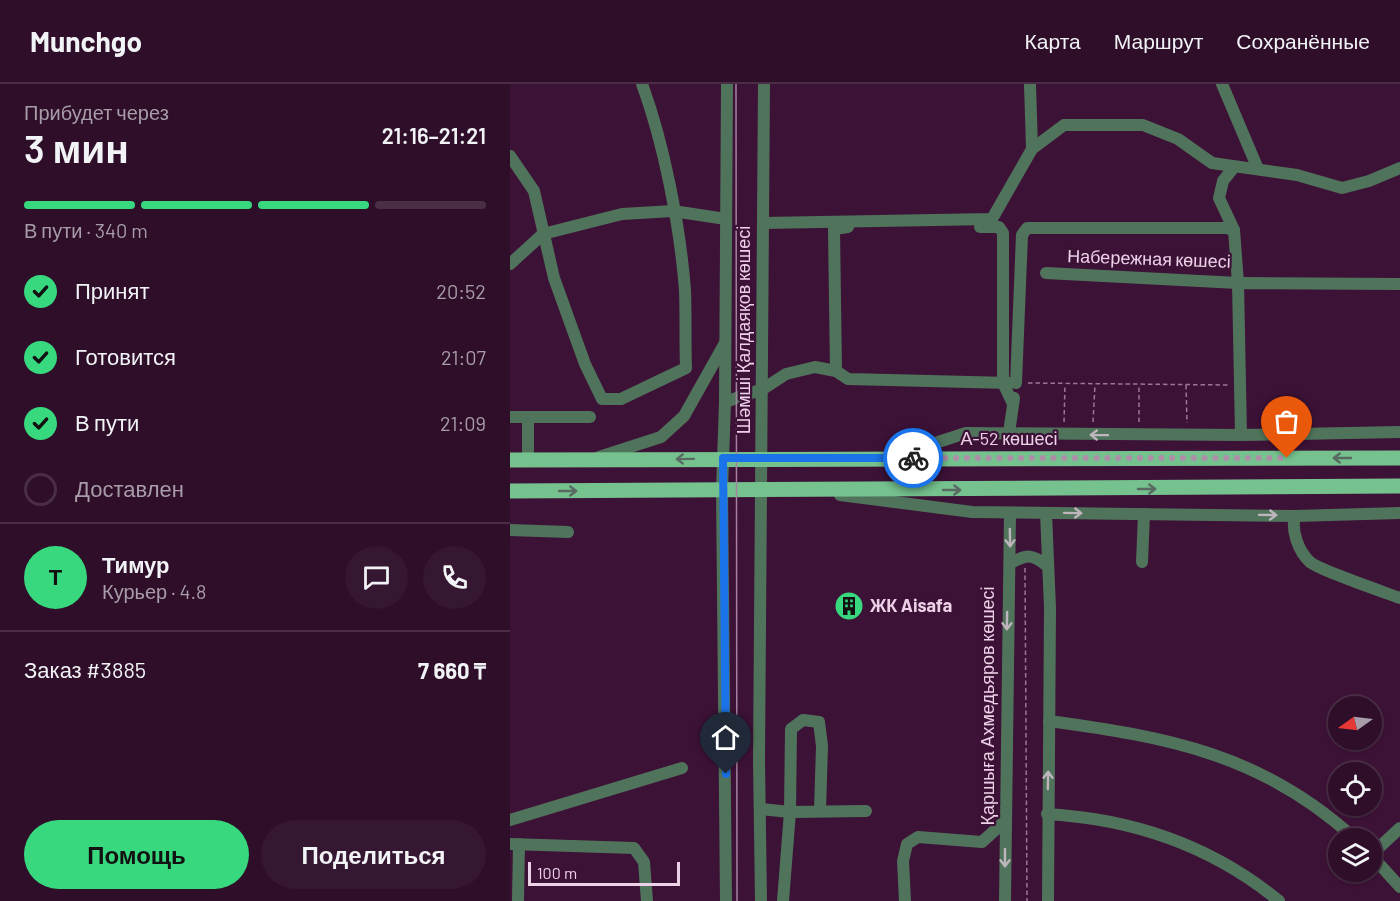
<!DOCTYPE html>
<html lang="ru">
<head>
<meta charset="utf-8">
<style>
  body { margin:0; font-family:Barlow,sans-serif; background:#361731; color:#f1f3f6; height:100vh; display:flex; flex-direction:column; font-size:22px; white-space:nowrap }
  * { box-sizing:border-box; margin:0 }
  p { font-size:20px; color:#a79ca8 }
  .icon { flex:none; width:33px; height:33px; fill:none; stroke:currentColor; stroke-width:2; stroke-linecap:round; stroke-linejoin:round }
  .map { position:relative; flex:1; overflow:hidden }
  .sheet { display:flex; flex-direction:column; background:#2e0e29; width:510px }
  .sheet>* { flex:none }
  .needle { width:39px; rotate:256deg }
  .tools { position:absolute; left:818px; top:612px; display:grid; gap:12px }
  .tools a { display:grid; place-items:center; width:54px; height:54px; border-radius:50%; background:#2e0e29; box-shadow:0 2px 4px #0004,0 0 0 2px #492e46; font-size:30px }
  .scale { position:absolute; left:18px; bottom:15px; width:152px; box-sizing:border-box; padding-left:6px; border:3px solid #edd1e7; border-top:0; font-size:16px; line-height:21px; white-space:nowrap; color:#edd1e7; -webkit-text-stroke:4px #3d1237; paint-order:stroke }
  .pin { position:absolute; display:grid; place-items:center; width:51px; height:51px; color:#fff; margin:-62px -26px; border-radius:50% 50% 50% 0; rotate:-45deg; box-shadow:0 0 6px #0007 }
  .pin .icon { rotate:45deg }
  .courier { position:absolute; display:grid; place-items:center; width:60px; height:60px; margin:-30px; border:4px solid #1a73e8; border-radius:50%; background:#fff; color:#222; box-shadow:0 2px 8px #0007 }
  .overview em { font-style:normal; font-weight:600 }
  .overview div { display:flex; flex-direction:column-reverse }
  .overview { display:flex; align-items:center; justify-content:space-between; height:102px; padding:0 24px }
  h1 { font-size:39px; font-weight:600; line-height:45px }
  .bar { display:grid; grid-template-columns:repeat(4,1fr); gap:9px 6px; align-content:center; height:72px; padding:0 24px }
  .bar i { height:8px; border-radius:4px; background:#492e46 }
  .bar .selected { background:#38d87f }
  .bar p { grid-column:span 4 }
  .line { display:flex; align-items:center; gap:15px; padding:0 24px; border-top:2px solid #492e46 }
  .line div { flex:1 }
  .round { display:grid; place-items:center; flex:none; width:63px; height:63px; border-radius:32px; background:#361731 }
  ol { padding:0 24px; list-style:none }
  li { display:flex; align-items:center; gap:18px; height:66px }
  li p { margin-inline-start:auto }
  li .icon { padding:6px; border-radius:50%; background:#38d87f; color:#111; stroke-width:4 }
  li:last-child { color:#a79ca8 }
  li i { width:33px; height:33px; border:3px solid #492e46; border-radius:50% }
  .action { display:flex; gap:12px; margin-top:auto; padding:12px 24px }
  .action a { flex:1; height:69px; border-radius:36px; background:#38d87f; color:#111; font-size:24px; font-weight:600; line-height:69px; text-align:center }
  .action a+a { background:#361731; color:#f1f3f6 }
  header { display:flex; align-items:center; gap:36px; box-sizing:border-box; height:84px; padding:0 30px; background:#2e0e29; border-bottom:2px solid #492e46 }
  header strong { font-size:28px }
  nav { display:flex; gap:33px; margin-inline-start:auto; font-size:21px }
  main { display:flex; flex:1; min-height:0 }
  .map>svg:first-child { display:block }
  .lines { fill:none; stroke-linecap:round; stroke-linejoin:round }
  .path { stroke:#9a7794; stroke-width:1.5; stroke-dasharray:4.5 3; stroke-linecap:butt }
  .minor { stroke:#50745b; stroke-width:12 }
  .major { stroke:#75c28e; stroke-width:15 }
  .tram { stroke:#a5839f; stroke-width:1.5 }
  .oneway { stroke:#beb5bd }
  .oneway2 { stroke:#596a62 }
  .done { stroke:#af8ea9; stroke-width:6; stroke-dasharray:0 10.8 }
  .route { stroke:#1a73e8; stroke-width:8 }
  .labels { text-anchor:middle; stroke-width:4.5; stroke-linejoin:round; paint-order:stroke }
  .street-label { font-size:18px; fill:#edd1e7; stroke:#3d1237 }
  .poi-label { font-size:18px; font-weight:bold; fill:#edd1e7; stroke:#3d1237; text-anchor:start }
</style>
</head>
<body>
<header>
<strong>Munchgo</strong>
<nav><a>Карта</a><a>Маршрут</a><a>Сохранённые</a></nav>
</header>
<main>
<section class="sheet">
<div class="overview"><div><h1>3 мин</h1><p>Прибудет через</p></div><em>21:16–21:21</em></div>
<div class="bar"><i class="selected"></i><i class="selected"></i><i class="selected"></i><i></i><p>В пути · 340 m</p></div>
<ol>
<li><svg class="icon" aria-label="check" viewBox="0 0 24 24"><path d="M5 12l5 5 9-10"/></svg>Принят<p>20:52</p></li>
<li><svg class="icon" aria-label="check" viewBox="0 0 24 24"><path d="M5 12l5 5 9-10"/></svg>Готовится<p>21:07</p></li>
<li><svg class="icon" aria-label="check" viewBox="0 0 24 24"><path d="M5 12l5 5 9-10"/></svg>В пути<p>21:09</p></li>
<li><i></i>Доставлен</li>
</ol>
<div class="line" style="height:108px"><b class="round" style="background:#38d87f;color:#111">Т</b><div><b>Тимур</b><p>Курьер · 4.8</p></div><a class="round"><svg class="icon" aria-label="chat" viewBox="0 0 24 24"><path d="M4 5h16v11H9l-5 4z"/></svg></a><a class="round"><svg class="icon" aria-label="phone" viewBox="0 0 24 24"><path d="M5 4h4l2 5-3 2q2 4 5 5l2-3 5 2v4C11 20 4 13 5 4z"/></svg></a></div>
<div class="line" style="height:78px"><div>Заказ #3885</div><b>7 660 ₸</b></div>
<div class="action"><a>Помощь</a><a>Поделиться</a></div>
</section>
<div class="map">
<svg width="890" height="817" viewBox="0 0 890 817">
  <rect width="100%" height="100%" fill="#3d1237"/>
  <g class="lines">
    <!-- path -->
    <g class="path">
      <polyline points="518,299 718,301"/>
      <polyline points="676,301 677,339"/>
      <polyline points="554,338 555,301"/>
      <polyline points="583,338 585,301"/>
      <polyline points="629,338 629,301"/>
      <polyline points="515,484 517,817"/>
    </g>
    <!-- minor -->
    <g class="minor">
      <polyline points="520,0 522,65"/>
      <polyline points="712,0 748,85"/>
      <path d="M0,72L24,107L44,194L75,280L92,315H111L176,284C175,258 176,231 175,206C170,142 154,60 132,0"/>
      <polyline points="253,139 482,135 522,65 554,41 633,41 668,55 702,79 787,91 832,104 859,97 890,84"/>
      <polyline points="470,143 489,143 493,149 493,299 503,320"/>
      <polyline points="0,180 33,150 112,130 163,127 216,135"/>
      <polyline points="536,189 728,199 724,146 709,114 713,97 724,83"/>
      <polyline points="326,287 324,145 338,143"/>
      <polyline points="506,299 512,151 517,144 716,144 724,146"/>
      <polyline points="215,318 253,305 276,290 305,283 326,287 338,295 500,299"/>
      <polyline points="0,333 18,333 18,376"/>
      <polyline points="18,333 80,333"/>
      <polyline points="499,349 504,314"/>
      <polyline points="731,351 728,199 890,200"/>
      <polyline points="385,372 456,349 731,351 890,348"/>
      <polyline points="89,373 151,353 174,332 215,259"/>
      <polyline points="330,411 462,428 785,432 890,429"/>
      <polyline points="536,429 540,524 538,817"/>
      <path d="M785,432C781,446 788,467 800,478C809,486 874,508 890,514"/>
      <polyline points="0,446 58,448"/>
      <polyline points="632,478 634,430"/>
      <path d="M501,479C517,470 523,470 537,482"/>
      <path d="M539,637C657,653 752,670 844,754"/>
      <polyline points="251,725 280,728 273,817"/>
      <polyline points="310,727 312,662 309,638 293,636 281,645 280,728 356,727"/>
      <path d="M537,730C624,735 701,761 769,817"/>
      <polyline points="0,736 172,684"/>
      <polyline points="0,760 124,764 134,778 137,817"/>
      <polyline points="861,771 890,803"/>
      <polyline points="861,771 890,744"/>
      <polyline points="8,817 9,760"/>
      <polyline points="216,817 212,406 215,318 217,0"/>
      <polyline points="251,817 249,676 254,0"/>
      <polyline points="395,817 393,777 397,760 408,753 472,758 495,737"/>
      <polyline points="495,817 500,429"/>
    </g>
    <!-- major -->
    <g class="major">
      <polyline points="0,376 890,374"/>
      <polyline points="0,407 890,402"/>
    </g>
    <!-- tram -->
    <polyline class="tram" points="226,0 227,817"/>
  </g>
  <!-- one-way arrows -->
  <defs><path id="oneway-shaft" d="M-6 0H5M1.5-3L5.5 0L1.5 3" fill="none" stroke-width="1.6" stroke-linecap="round" stroke-linejoin="round" transform="scale(1.5)"/></defs>
  <g class="oneway">
    <use href="#oneway-shaft" transform="translate(589 351) rotate(-179)"/>
    <use href="#oneway-shaft" transform="translate(563 429) rotate(1)"/>
    <use href="#oneway-shaft" transform="translate(758 431) rotate(1)"/>
    <use href="#oneway-shaft" transform="translate(500 454) rotate(89)"/>
    <use href="#oneway-shaft" transform="translate(497 537) rotate(91)"/>
    <use href="#oneway-shaft" transform="translate(538 696) rotate(-89)"/>
    <use href="#oneway-shaft" transform="translate(495 774) rotate(90)"/>
  </g>
  <g class="oneway2">
    <use href="#oneway-shaft" transform="translate(832 374) rotate(180)"/>
    <use href="#oneway-shaft" transform="translate(175 375) rotate(179)"/>
    <use href="#oneway-shaft" transform="translate(637 405)"/>
    <use href="#oneway-shaft" transform="translate(442 406)"/>
    <use href="#oneway-shaft" transform="translate(58 407)"/>
  </g>
  <g class="lines">
    <!-- done -->
    <polyline class="done" points="403,374 777,374"/>
    <!-- route -->
    <polyline class="route" points="216,690 213,374 403,374"/>
  </g>
  <!-- icons -->
  <defs>
    <g id="building-disc" transform="scale(1.5)"><circle r="9.5" fill="#38d87f" stroke="#3d1237"/><path d="M-4-6H4V6H1V3H-1V6H-4ZM-2.5-4.3h1.7v1.8h-1.7ZM.8-4.3h1.7v1.8H.8ZM-2.5-1h1.7V.8h-1.7ZM.8-1h1.7V.8H.8Z" fill="#111"/></g>
  </defs>
  <g fill-rule="evenodd">
    <use href="#building-disc" x="339" y="522"/>
  </g>
  <g class="labels">
    <!-- street labels -->
    <g class="street-label">
      <text transform="translate(639 175) rotate(2)" y="6">Набережная көшесі</text>
      <text transform="translate(234 246) rotate(-90)" y="6">Шәмші Қалдаяқов көшесі</text>
      <text x="499" y="361">А-52 көшесі</text>
      <text transform="translate(478 622) rotate(-90)" y="6">Қаршыға Ахмедьяров көшесі</text>
    </g>
    <!-- poi labels -->
    <g class="poi-label">
      <text x="360" y="528">ЖК Aisafa</text>
    </g>
  </g>
</svg>
<div class="tools">
<a><svg class="needle" viewBox="-14 -14 28 28"><path d="M0-13l5 13h-10z" fill="#e53935"/><path d="M0 13l5-13h-10z" fill="#a79ca8"/></svg></a>
<a><svg class="icon" aria-label="locate" viewBox="0 0 24 24"><circle cx="12" cy="12" r="6"/><path d="M12 2v4M12 18v4M2 12h4M18 12h4"/></svg></a>
<a><svg class="icon" aria-label="layers" viewBox="0 0 24 24"><path d="M12 4l9 5-9 5-9-5zM3 14l9 5 9-5"/></svg></a>
</div>
<div class="scale">100 m</div>
<div class="pin" style="left:777px;top:374px;background:#ea580c"><svg class="icon" aria-label="bag" viewBox="0 0 24 24"><path d="M5 8h14l-1 12H6zM9 8a3 3 0 0 1 6 0"/></svg></div>
<div class="pin" style="left:216px;top:690px;background:#1f2937"><svg class="icon" aria-label="home" viewBox="0 0 24 24"><path d="M3 11l9-7 9 7M6 9v11h12V9"/></svg></div>
<div class="courier" style="left:403px;top:374px"><svg class="icon" aria-label="bike" viewBox="0 0 24 24"><circle cx="6" cy="16" r="4"/><circle cx="18" cy="16" r="4"/><path d="M6 16l4-8h5l3 8M10 8l3 8H6M13 5h3"/></svg></div>
</div>
</main>
</body>
</html>
